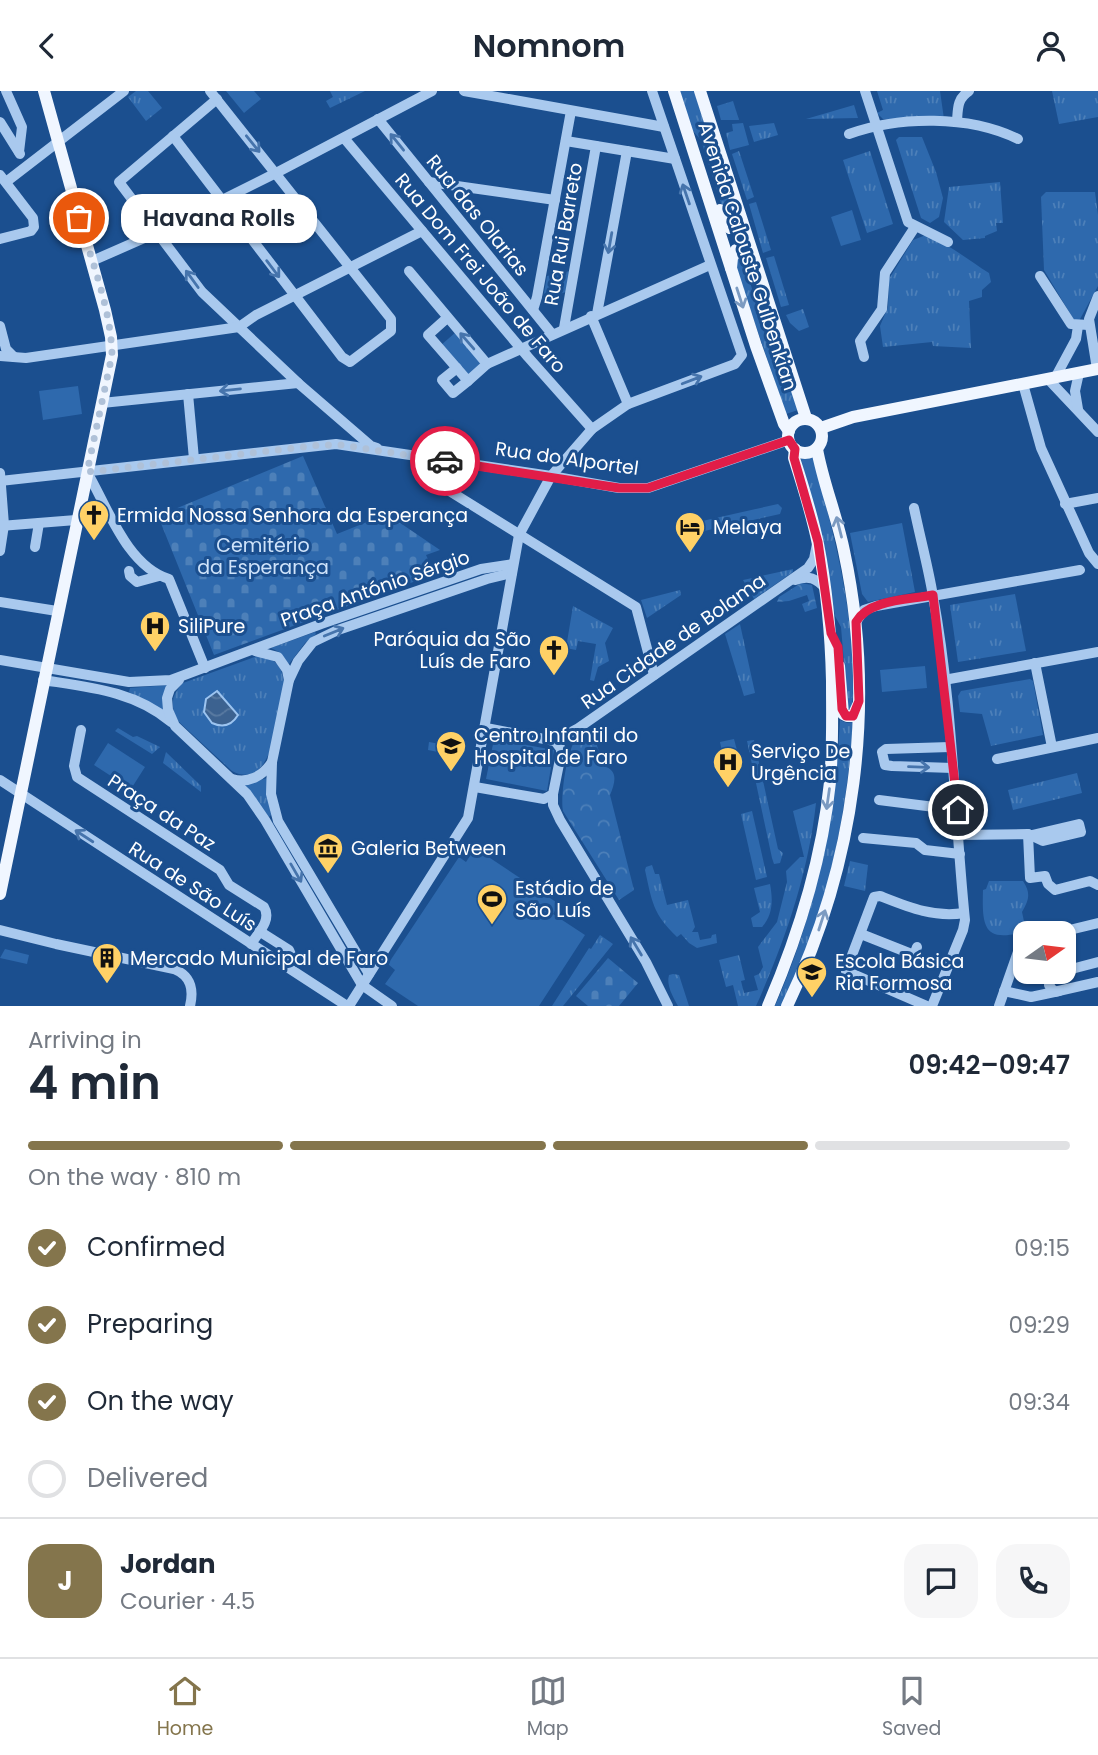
<!DOCTYPE html>
<html lang="en">
<head>
<meta charset="utf-8">
<style>
  body { margin:0; font-family:Poppins,sans-serif; background:#f6f6f7; color:#1f2937; height:100vh; display:flex; flex-direction:column; font-size:26px; white-space:nowrap }
  * { box-sizing:border-box; margin:0 }
  p { font-size:23px; color:#747a83 }
  .icon { flex:none; width:38px; height:38px; fill:none; stroke:currentColor; stroke-width:2; stroke-linecap:round; stroke-linejoin:round }
  .map { position:relative; height:915px; overflow:hidden }
  .side { display:flex; flex-direction:column; background:#fff; flex:1 }
  .side>* { flex:none }
  .needle { width:46px; rotate:76deg }
  .fabs { position:absolute; left:1013px; top:830px; display:grid; gap:14px }
  .fabs a { display:grid; place-items:center; width:63px; height:63px; border-radius:14px; background:#fff; box-shadow:0 2px 5px #0004; font-size:35px }
  .pin { position:absolute; display:grid; place-items:center; width:60px; height:60px; color:#fff; margin:-30px; border:4px solid #fff; border-radius:50%; box-shadow:0 2px 7px #0007 }
  .courier { position:absolute; display:grid; place-items:center; width:70px; height:70px; margin:-35px; border:5px solid #e11d48; border-radius:50%; background:#fff; color:#222; box-shadow:0 2px 9px #0007 }
  .bubble { position:absolute; height:49px; border-radius:21px; background:#fff; box-shadow:0 2px 5px #0004; font-size:23px; font-weight:600; line-height:49px; text-align:center }
  .overview em { font-style:normal; font-weight:600 }
  .overview div { display:flex; flex-direction:column-reverse }
  .overview { display:flex; align-items:center; justify-content:space-between; height:119px; padding:0 28px }
  h1 { font-size:46px; font-weight:600; line-height:52px }
  .bar { display:grid; grid-template-columns:repeat(4,1fr); gap:10px 7px; align-content:center; height:84px; padding:0 28px }
  .bar i { height:9px; border-radius:5px; background:#e0e1e3 }
  .bar .selected { background:#84754c }
  .bar p { grid-column:span 4 }
  .line { display:flex; align-items:center; gap:18px; padding:0 28px; border-top:2px solid #e0e1e3 }
  .line div { flex:1 }
  .round { display:grid; place-items:center; flex:none; width:74px; height:74px; border-radius:21px; background:#f6f6f7 }
  ol { padding:0 28px; list-style:none }
  li { display:flex; align-items:center; gap:21px; height:77px }
  li p { margin-inline-start:auto }
  li .icon { padding:7px; border-radius:50%; background:#84754c; color:#fff; stroke-width:4 }
  li:last-child { color:#747a83 }
  li i { width:38px; height:38px; border:4px solid #e0e1e3; border-radius:50% }
  header { display:flex; justify-content:space-between; align-items:center; height:91px; padding:0 28px; background:#fff; font-size:32px; font-weight:600 }
  .dock { display:flex; justify-content:space-around; align-items:center; height:98px; border-top:2px solid #e0e1e3; background:#fff; font-size:19px; color:#747a83 }
  .dock a { display:grid; justify-items:center; gap:4px }
  .dock .selected { color:#84754c }
  .map>svg:first-child { display:block }
  .grass { fill:url(#grass-tufts) }
  .forest { fill:url(#forest-crowns) }
  .cemetery { fill:url(#cemetery-stones) }
  .garden { fill:#2e69ad }
  .water { fill:url(#water-waves); stroke:#9cc4f0; stroke-width:2 }
  .lines { fill:none; stroke-linecap:round; stroke-linejoin:round }
  .minor { stroke:#a9c9ee; stroke-width:10 }
  .major { stroke:#f0f6ff; stroke-width:12 }
  .oneway { stroke:#4674ac }
  .oneway2 { stroke:#7b9ac1 }
  .done { stroke:#afc1d8; stroke-width:7; stroke-dasharray:0 12.6 }
  .route { stroke:#e11d48; stroke-width:9 }
  .labels { text-anchor:middle; stroke-width:6; stroke-linejoin:round; paint-order:stroke }
  .street-label { font-size:19px; fill:#fff; stroke:#1b4f8f }
  .poi-label { font-size:19px; fill:#fff; stroke:#1b4f8f; text-anchor:start }
  .park-label { font-size:19px; fill:#cfe3fa; stroke:#1b4f8f }
</style>
</head>
<body>
<header><svg class="icon" aria-label="back" viewBox="0 0 24 24"><path d="M15 5l-7 7 7 7"/></svg>Nomnom<svg class="icon" aria-label="person" viewBox="0 0 24 24"><circle cx="12" cy="8" r="4"/><path d="M4 21q1-7 8-7t8 7"/></svg></header>
<div class="map">
<svg width="1098" height="915" viewBox="0 0 1098 915">
  <defs>
    <pattern id="grass-tufts" width="24" height="20" patternUnits="userSpaceOnUse" patternTransform="scale(1.75)"><rect width="24" height="20" fill="#2e69ad"/><path d="M3 7l-1-3M5 7V3M7 7l1-3M15 17l-1-3M17 17v-4M19 17l1-3" fill="none" stroke="#4d80b9"/></pattern>
    <pattern id="forest-crowns" width="20" height="18" patternUnits="userSpaceOnUse" patternTransform="scale(1.75)"><rect width="20" height="18" fill="#2e69ad"/><path d="M2 6a3 3 0 1 1 6 0M12 15a3 3 0 1 1 6 0" fill="none" stroke="#4d80b9"/></pattern>
    <pattern id="cemetery-stones" width="16" height="16" patternUnits="userSpaceOnUse" patternTransform="scale(1.75)"><rect width="16" height="16" fill="#2e69ad"/><path d="M2 7V4a2 2 0 0 1 4 0v3zM10 15v-3a2 2 0 0 1 4 0v3z" fill="#4d80b9"/></pattern>
    <pattern id="water-waves" width="16" height="10" patternUnits="userSpaceOnUse" patternTransform="scale(1.75)"><rect width="16" height="10" fill="#3c6290"/><path d="M0 5q4-4 8 0t8 0" fill="none" stroke="#597aa1"/></pattern>
  </defs>
  <rect width="100%" height="100%" fill="#1b4f8f"/>
  <!-- grass -->
  <g class="grass">
    <polygon points="136,0 148,0 162,17 146,30 128,6"/>
    <polygon points="330,0 365,0 330,17 326,10 333,6"/>
    <polygon points="680,0 694,0 735,127 733,130 729,131 726,128 701,49 692,39"/>
    <polygon points="877,0 940,0 944,28 883,28 877,22 883,19"/>
    <polygon points="1052,0 1098,0 1098,26 1059,33"/>
    <polygon points="733,10 739,29 721,29 717,15"/>
    <polygon points="854,14 858,27 806,28"/>
    <polygon points="743,32 749,54 730,59 726,42 733,40 732,33"/>
    <polygon points="774,32 778,44 754,51 749,35"/>
    <polygon points="899,46 922,46 936,81 943,107 939,126 930,132 921,127 896,49"/>
    <polygon points="739,60 754,106 747,109 732,63"/>
    <polygon points="870,60 893,133 867,142 843,69"/>
    <polygon points="1000,91 1003,132 996,132 997,140 985,145 985,147 963,149 944,131 949,96"/>
    <polygon points="1046,101 1095,101 1098,124 1098,195 1079,230 1074,229 1044,179 1041,106"/>
    <polygon points="756,111 771,159 763,162 749,113"/>
    <path d="M926,144C949,153 968,169 989,182L991,191L982,199V206L969,210L971,257L933,255L932,251L883,256L880,235L888,216L889,188L913,149Z"/>
    <polygon points="736,164 741,164 766,241 776,252 798,319 786,323 734,171"/>
    <polygon points="774,165 789,214 781,216 766,167"/>
    <polygon points="570,180 566,201 543,208 547,185"/>
    <polygon points="803,218 809,236 799,240 790,232 786,224"/>
    <polygon points="456,241 484,273 468,287 440,255"/>
    <path d="M813,365C835,448 858,531 852,618H848L841,536L835,525L824,455L801,368Z"/>
    <polygon points="778,413 782,417 780,423 691,443 686,439 689,433"/>
    <polygon points="902,432 915,501 868,511 862,503 850,442"/>
    <polygon points="793,478 793,481 754,508 743,489"/>
    <polygon points="680,499 681,504 647,527 641,509"/>
    <polygon points="1015,503 1026,560 958,571 950,514"/>
    <polygon points="573,515 613,537 605,552 609,570 598,576 594,590 590,589 596,553 578,550 576,559 566,557"/>
    <polygon points="740,533 755,602 744,605 725,543"/>
    <polygon points="315,541 316,543 305,552 289,573 279,561 271,557"/>
    <path d="M260,564C275,568 282,575 284,591C279,616 275,703 232,680L178,630C170,616 171,604 183,592Z"/>
    <polygon points="1030,588 1033,590 1043,644 991,655 982,623 960,621 958,605 961,600"/>
    <polygon points="169,594 164,620 129,601 130,597"/>
    <path d="M840,629L847,632L854,631C849,681 843,730 831,779C820,826 801,871 782,915H775C815,824 835,729 840,629Z"/>
    <polygon points="118,637 133,646 137,645 160,656 152,663 115,640"/>
    <polygon points="734,648 739,667 724,670 720,651"/>
    <polygon points="754,649 778,758 783,762 780,772 774,773 772,767 747,650"/>
    <polygon points="429,651 456,656 454,664 428,659"/>
    <polygon points="166,661 201,695 201,701 163,672"/>
    <polygon points="1077,682 1082,702 1013,719 1008,699"/>
    <polygon points="267,687 271,724 269,726 244,694"/>
    <path d="M816,712C808,784 785,850 756,915H738L733,894L726,896L719,869L739,864L745,889L741,890L744,902L758,899L754,885L759,883L763,876L758,856L777,831L787,791L786,780L800,766H804L793,720Z"/>
    <polygon points="752,720 767,786 756,789 741,723"/>
    <polygon points="850,770 868,774 865,800 844,795"/>
    <path d="M652,774L655,783H659L667,814L688,809L695,836L692,841H698L700,849L711,847L712,844L716,843L717,852L697,857L689,852L681,843L677,846C653,823 652,811 645,779L646,776Z"/>
    <path d="M989,790H1023C1031,802 1029,809 1022,821L1026,840C983,853 982,835 983,799L986,798Z"/>
    <path d="M770,793C773,809 773,824 762,836H753L751,827L760,821L754,797Z"/>
    <polygon points="600,844 613,853 563,915 552,915 589,857 591,858"/>
    <path d="M673,883L679,884L689,915H678C673,906 666,894 669,884Z"/>
  </g>
  <!-- forest -->
  <g class="forest">
    <polygon points="801,492 812,494 817,517 805,521 802,513 809,510 807,504 789,510 777,511 779,506"/>
    <path d="M592,637L603,675C619,679 615,692 610,704L634,799L619,809L563,720C560,705 567,658 577,646C581,643 587,640 592,637Z"/>
  </g>
  <!-- cemetery -->
  <g class="cemetery">
    <polygon points="303,365 337,443 387,423 440,459 426,464 435,483 214,564 158,425"/>
    <polygon points="608,867 638,892 619,915 588,915 576,905"/>
  </g>
  <!-- garden -->
  <g class="garden">
    <polygon points="226,0 254,0 261,8 244,22"/>
    <polygon points="852,119 861,149 841,155 831,126"/>
    <polygon points="78,295 82,323 43,329 39,300"/>
    <polygon points="925,575 927,597 882,601 880,579"/>
    <polygon points="494,648 554,659 547,700 486,688"/>
    <polygon points="108,652 145,676 131,698 94,674"/>
    <polygon points="475,757 559,813 553,823 585,844 539,915 418,915 385,893 395,879 388,873 459,766 466,771"/>
    <polygon points="5,858 29,864 27,873 0,867"/>
  </g>
  <!-- water -->
  <path class="water" d="M217,600L238,624C232,634 223,637 212,632L204,621L206,608Z"/>
  <g class="lines">
    <!-- minor -->
    <g class="minor">
      <polyline points="6,0 22,36 19,61"/>
      <polyline points="464,0 664,36"/>
      <polyline points="865,0 908,131 948,151"/>
      <polyline points="217,8 119,91 202,201 298,292 371,355 377,357"/>
      <polyline points="378,28 552,243"/>
      <path d="M957,30C958,17 957,8 969,0"/>
      <polyline points="0,31 20,63"/>
      <path d="M849,43C899,25 969,24 1018,48"/>
      <polyline points="173,45 342,266 350,271 391,240 391,228 210,0"/>
      <polyline points="344,47 528,266 592,338"/>
      <polyline points="566,50 675,68"/>
      <polyline points="0,84 33,127 34,136 31,140 0,148"/>
      <polyline points="6,91 124,0"/>
      <polyline points="429,91 555,109"/>
      <polyline points="92,170 158,141 276,82 432,0"/>
      <polyline points="409,180 487,273 468,290 428,244 447,227"/>
      <polyline points="1040,185 1071,233 1089,234"/>
      <polyline points="533,219 537,206 571,20"/>
      <polyline points="597,223 627,60"/>
      <polyline points="591,225 628,313"/>
      <polyline points="0,235 6,258 14,266"/>
      <polyline points="564,237 596,55"/>
      <polyline points="0,265 26,267 239,236 256,224 422,140"/>
      <polyline points="864,266 860,250 882,218 885,182 915,136"/>
      <polyline points="487,273 710,174"/>
      <polyline points="457,277 442,289 453,302 468,290"/>
      <polyline points="1097,278 1089,228 1098,205"/>
      <polyline points="1055,287 1076,248 1078,235"/>
      <polyline points="1048,288 1098,341"/>
      <polyline points="1023,293 1041,357 1089,462 1098,473"/>
      <polyline points="188,303 194,368"/>
      <polyline points="102,312 298,292"/>
      <polyline points="1078,318 1075,300 1079,282"/>
      <polyline points="447,371 435,391 636,516 654,584"/>
      <path d="M87,381C108,417 127,475 169,488L205,577"/>
      <polyline points="0,382 4,434 0,460"/>
      <polyline points="0,390 336,353 551,385 619,397 648,397 789,349"/>
      <polyline points="1065,413 1098,407"/>
      <path d="M914,417C920,446 928,475 933,505C953,612 954,721 965,829L963,839L932,915"/>
      <polyline points="0,435 76,429"/>
      <polyline points="35,456 39,432"/>
      <polyline points="129,480 130,485 137,491 159,485"/>
      <path d="M795,489C809,484 816,487 826,498"/>
      <polyline points="0,511 57,520"/>
      <polyline points="856,531 864,519 876,515 1080,479"/>
      <polyline points="255,560 278,566 287,579 289,589"/>
      <polyline points="0,569 129,591 171,589 321,533 481,478 513,473"/>
      <polyline points="1035,572 1052,656"/>
      <path d="M43,589C88,596 135,600 171,631"/>
      <polyline points="179,589 170,598 167,607 168,619 175,635 247,703 265,729 362,894 392,915"/>
      <polyline points="944,589 1098,561"/>
      <path d="M81,639L74,675L77,686L220,779L229,794L264,816C272,829 258,842 251,853"/>
      <polyline points="555,650 577,638 808,477 814,468 817,453"/>
      <polyline points="950,656 886,658 882,661 885,674 892,675 953,677"/>
      <polyline points="997,668 1098,647"/>
      <polyline points="272,671 271,703 278,730 369,883"/>
      <path d="M232,688C248,693 263,685 272,671L289,589L298,570L313,551L338,539L487,488L512,482"/>
      <polyline points="0,689 347,915"/>
      <polyline points="475,696 544,708 553,703 561,663 561,658 555,650 486,637"/>
      <polyline points="553,703 553,714 560,729 646,871 668,915"/>
      <polyline points="879,709 958,719"/>
      <polyline points="1028,743 1030,787 1045,785 1048,793 1055,799 1090,790 1098,794"/>
      <polyline points="959,744 1028,743 1043,750 1081,741 1079,733 1032,744"/>
      <polyline points="863,747 916,752 925,759 960,763"/>
      <path d="M0,839L56,853L174,878C191,885 194,898 190,915"/>
      <polyline points="259,840 289,859 292,866 286,875"/>
      <polyline points="1057,842 1098,832"/>
      <polyline points="861,843 914,864 917,856"/>
      <polyline points="1061,880 1052,883 1049,894 1054,901 1098,891"/>
      <polyline points="1064,880 1098,871"/>
      <polyline points="1004,900 1031,906 1059,900"/>
      <polyline points="349,915 468,727 519,444 551,385 592,338 628,313 735,273 742,264 652,0"/>
      <path d="M927,915L846,880L874,806L880,805C908,816 934,827 964,822"/>
      <polyline points="999,915 1019,858 1026,850"/>
    </g>
    <!-- major -->
    <g class="major">
      <polyline points="674,0 756,255 784,333 789,340"/>
      <polyline points="700,0 806,327"/>
      <polyline points="720,119 725,134 730,137 734,137 741,132 740,125"/>
      <polyline points="731,177 732,167 736,159 740,158 745,162 748,172"/>
      <circle cx="805" cy="345" r="17"/>
      <polyline points="821,337 853,326 1098,278"/>
      <polyline points="839,575 843,623 847,625 853,625 859,612"/>
      <polyline points="0,803 112,264 111,246 105,219 44,0"/>
      <path d="M768,915C799,843 822,769 830,691C833,657 832,624 832,590C831,544 827,499 818,453C812,424 803,395 794,367L795,358"/>
      <path d="M787,915C855,774 877,613 844,460C837,425 823,392 817,358"/>
    </g>
  </g>
  <!-- one-way arrows -->
  <defs><path id="oneway-shaft" d="M-6 0H5M1.5-3L5.5 0L1.5 3" fill="none" stroke-width="1.6" stroke-linecap="round" stroke-linejoin="round" transform="scale(1.75)"/></defs>
  <g class="oneway">
    <use href="#oneway-shaft" transform="translate(397 51) rotate(-129)"/>
    <use href="#oneway-shaft" transform="translate(253 53) rotate(51)"/>
    <use href="#oneway-shaft" transform="translate(686 103) rotate(-109)"/>
    <use href="#oneway-shaft" transform="translate(610 152) rotate(100)"/>
    <use href="#oneway-shaft" transform="translate(273 178) rotate(53)"/>
    <use href="#oneway-shaft" transform="translate(192 188) rotate(-126)"/>
    <use href="#oneway-shaft" transform="translate(467 250) rotate(-131)"/>
    <use href="#oneway-shaft" transform="translate(692 289) rotate(-21)"/>
    <use href="#oneway-shaft" transform="translate(230 299) rotate(174)"/>
    <use href="#oneway-shaft" transform="translate(334 541) rotate(-22)"/>
    <use href="#oneway-shaft" transform="translate(919 676) rotate(2)"/>
    <use href="#oneway-shaft" transform="translate(84 745) rotate(-147)"/>
    <use href="#oneway-shaft" transform="translate(296 782) rotate(60)"/>
    <use href="#oneway-shaft" transform="translate(636 855) rotate(-121)"/>
  </g>
  <g class="oneway2">
    <use href="#oneway-shaft" transform="translate(740 207) rotate(72)"/>
    <use href="#oneway-shaft" transform="translate(839 436) rotate(-104)"/>
    <use href="#oneway-shaft" transform="translate(828 708) rotate(98)"/>
    <use href="#oneway-shaft" transform="translate(822 829) rotate(-72)"/>
  </g>
  <g class="lines">
    <!-- done -->
    <path class="done" d="M79,127C92,171 111,218 112,264L87,381L321,354H342L445,370"/>
    <!-- route -->
    <path class="route" d="M445,370L619,397H648L789,349L795,358L794,367L818,451L831,542L838,556L842,618L846,625H853L859,610L856,531C869,508 909,509 933,504L958,719"/>
  </g>
  <!-- icons -->
  <defs>
    <g id="church-pin" transform="scale(1.575)"><path d="M0 17L-7.5 6A9.5 9.5 0 1 1 7.5 6Z" fill="#ffd166" stroke="#1b4f8f"/><path d="M-1.2-6h2.4v3.5h3.3v2.4h-3.3V6h-2.4V-.1h-3.3v-2.4h3.3Z" fill="#111"/></g>
    <g id="hotel-pin" transform="scale(1.575)"><path d="M0 17L-7.5 6A9.5 9.5 0 1 1 7.5 6Z" fill="#ffd166" stroke="#1b4f8f"/><path d="M-6-4.5h1.5V1H6V5H4.5V3h-9V5H-6ZM-4 0a1.8 1.8 0 1 1 3.6 0ZM.5 0V-2.5h3Q6-2.5 6 0Z" fill="#111"/></g>
    <g id="hospital-pin" transform="scale(1.575)"><path d="M0 17L-7.5 6A9.5 9.5 0 1 1 7.5 6Z" fill="#ffd166" stroke="#1b4f8f"/><path d="M-5-5h3v3.5h4V-5h3V5h-3V1.5h-4V5h-3Z" fill="#111"/></g>
    <g id="school-pin" transform="scale(1.575)"><path d="M0 17L-7.5 6A9.5 9.5 0 1 1 7.5 6Z" fill="#ffd166" stroke="#1b4f8f"/><path d="M0-5L7-2L0 1L-7-2ZM-4 1L0 2.5L4 1V4Q0 6-4 4Z" fill="#111"/></g>
    <g id="museum-pin" transform="scale(1.575)"><path d="M0 17L-7.5 6A9.5 9.5 0 1 1 7.5 6Z" fill="#ffd166" stroke="#1b4f8f"/><path d="M0-6L6-3V-2H-6V-3ZM-5-1h2V3h-2ZM-1-1h2V3h-2ZM3-1h2V3H3ZM-6 4H6V6H-6Z" fill="#111"/></g>
    <g id="stadium-pin" transform="scale(1.575)"><path d="M0 17L-7.5 6A9.5 9.5 0 1 1 7.5 6Z" fill="#ffd166" stroke="#1b4f8f"/><path d="M0-5a6.5 5 0 1 0 0 10a6.5 5 0 1 0 0-10ZM-3.5-1.8h7v3.6h-7Z" fill="#111"/></g>
    <g id="building-pin" transform="scale(1.575)"><path d="M0 17L-7.5 6A9.5 9.5 0 1 1 7.5 6Z" fill="#ffd166" stroke="#1b4f8f"/><path d="M-4-6H4V6H1V3H-1V6H-4ZM-2.5-4.3h1.7v1.8h-1.7ZM.8-4.3h1.7v1.8H.8ZM-2.5-1h1.7V.8h-1.7ZM.8-1h1.7V.8H.8Z" fill="#111"/></g>
  </defs>
  <g fill-rule="evenodd">
    <use href="#church-pin" x="94" y="424"/>
    <use href="#hotel-pin" x="690" y="436"/>
    <use href="#hospital-pin" x="155" y="535"/>
    <use href="#church-pin" x="554" y="559"/>
    <use href="#school-pin" x="451" y="655"/>
    <use href="#hospital-pin" x="728" y="671"/>
    <use href="#museum-pin" x="328" y="757"/>
    <use href="#stadium-pin" x="492" y="808"/>
    <use href="#building-pin" x="107" y="867"/>
    <use href="#school-pin" x="812" y="881"/>
  </g>
  <g class="labels">
    <!-- street labels -->
    <g class="street-label">
      <text transform="translate(478 124) rotate(51)" y="7">Rua das Olarias</text>
      <text transform="translate(563 143) rotate(-80)" y="7">Rua Rui Barreto</text>
      <text transform="translate(748 165) rotate(72)" y="7">Avenida Calouste Gulbenkian</text>
      <text transform="translate(481 182) rotate(50)" y="7">Rua Dom Frei João de Faro</text>
      <text transform="translate(567 367) rotate(8)" y="7">Rua do Alportel</text>
      <text transform="translate(375 497) rotate(-19)" y="7">Praça António Sérgio</text>
      <text transform="translate(673 550) rotate(-35)" y="7">Rua Cidade de Bolama</text>
      <text transform="translate(162 721) rotate(33)" y="7">Praça da Paz</text>
      <text transform="translate(193 795) rotate(33)" y="7">Rua de São Luís</text>
    </g>
    <!-- poi labels -->
    <g class="poi-label">
      <text x="117" y="431">Ermida Nossa Senhora da Esperança</text>
      <text x="713" y="443">Melaya</text>
      <text x="178" y="542">SiliPure</text>
      <text x="531" y="555" text-anchor="end">Paróquia da São<tspan x="531" dy="22">Luís de Faro</tspan></text>
      <text x="474" y="651">Centro Infantil do<tspan x="474" dy="22">Hospital de Faro</tspan></text>
      <text x="751" y="667">Serviço De<tspan x="751" dy="22">Urgência</tspan></text>
      <text x="351" y="764">Galeria Between</text>
      <text x="515" y="804">Estádio de<tspan x="515" dy="22">São Luís</tspan></text>
      <text x="130" y="874">Mercado Municipal de Faro</text>
      <text x="835" y="877">Escola Básica<tspan x="835" dy="22">Ria Formosa</tspan></text>
    </g>
    <!-- park labels -->
    <g class="park-label">
      <text x="263" y="461">Cemitério<tspan x="263" dy="22">da Esperança</tspan></text>
    </g>
  </g>
</svg>
<div class="fabs">
<a><svg class="needle" viewBox="-14 -14 28 28"><path d="M0-13l5 13h-10z" fill="#e53935"/><path d="M0 13l5-13h-10z" fill="#747a83"/></svg></a>
</div>
<div class="pin" style="left:79px;top:127px;background:#ea580c"><svg class="icon" aria-label="bag" viewBox="0 0 24 24"><path d="M5 8h14l-1 12H6zM9 8a3 3 0 0 1 6 0"/></svg></div>
<div class="pin" style="left:958px;top:719px;background:#1f2937"><svg class="icon" aria-label="home" viewBox="0 0 24 24"><path d="M3 11l9-7 9 7M6 9v11h12V9"/></svg></div>
<div class="courier" style="left:445px;top:370px"><svg class="icon" aria-label="car" viewBox="0 0 24 24"><path d="M5 17H2v-5l4-1 3-4h7l3 4 3 1v5h-3M9 17h6M6 11h13"/><circle cx="7" cy="17" r="2"/><circle cx="17" cy="17" r="2"/></svg></div>
<div class="bubble" style="left:121px;top:103px;width:196px">Havana Rolls</div>
</div>
<section class="side">
<div class="overview"><div><h1>4 min</h1><p>Arriving in</p></div><em>09:42–09:47</em></div>
<div class="bar"><i class="selected"></i><i class="selected"></i><i class="selected"></i><i></i><p>On the way · 810 m</p></div>
<ol>
<li><svg class="icon" aria-label="check" viewBox="0 0 24 24"><path d="M5 12l5 5 9-10"/></svg>Confirmed<p>09:15</p></li>
<li><svg class="icon" aria-label="check" viewBox="0 0 24 24"><path d="M5 12l5 5 9-10"/></svg>Preparing<p>09:29</p></li>
<li><svg class="icon" aria-label="check" viewBox="0 0 24 24"><path d="M5 12l5 5 9-10"/></svg>On the way<p>09:34</p></li>
<li><i></i>Delivered</li>
</ol>
<div class="line" style="height:126px"><b class="round" style="background:#84754c;color:#fff">J</b><div><b>Jordan</b><p>Courier · 4.5</p></div><a class="round"><svg class="icon" aria-label="chat" viewBox="0 0 24 24"><path d="M4 5h16v11H9l-5 4z"/></svg></a><a class="round"><svg class="icon" aria-label="phone" viewBox="0 0 24 24"><path d="M5 4h4l2 5-3 2q2 4 5 5l2-3 5 2v4C11 20 4 13 5 4z"/></svg></a></div>
</section>
<nav class="dock">
<a class="selected"><svg class="icon" aria-label="home" viewBox="0 0 24 24"><path d="M3 11l9-7 9 7M6 9v11h12V9"/></svg>Home</a>
<a><svg class="icon" aria-label="map" viewBox="0 0 24 24"><path d="M3 6l6-2 6 2 6-2v14l-6 2-6-2-6 2zM9 4v14M15 6v14"/></svg>Map</a>
<a><svg class="icon" aria-label="saved" viewBox="0 0 24 24"><path d="M7 4h10v16l-5-4-5 4z"/></svg>Saved</a>
</nav>
</body>
</html>
